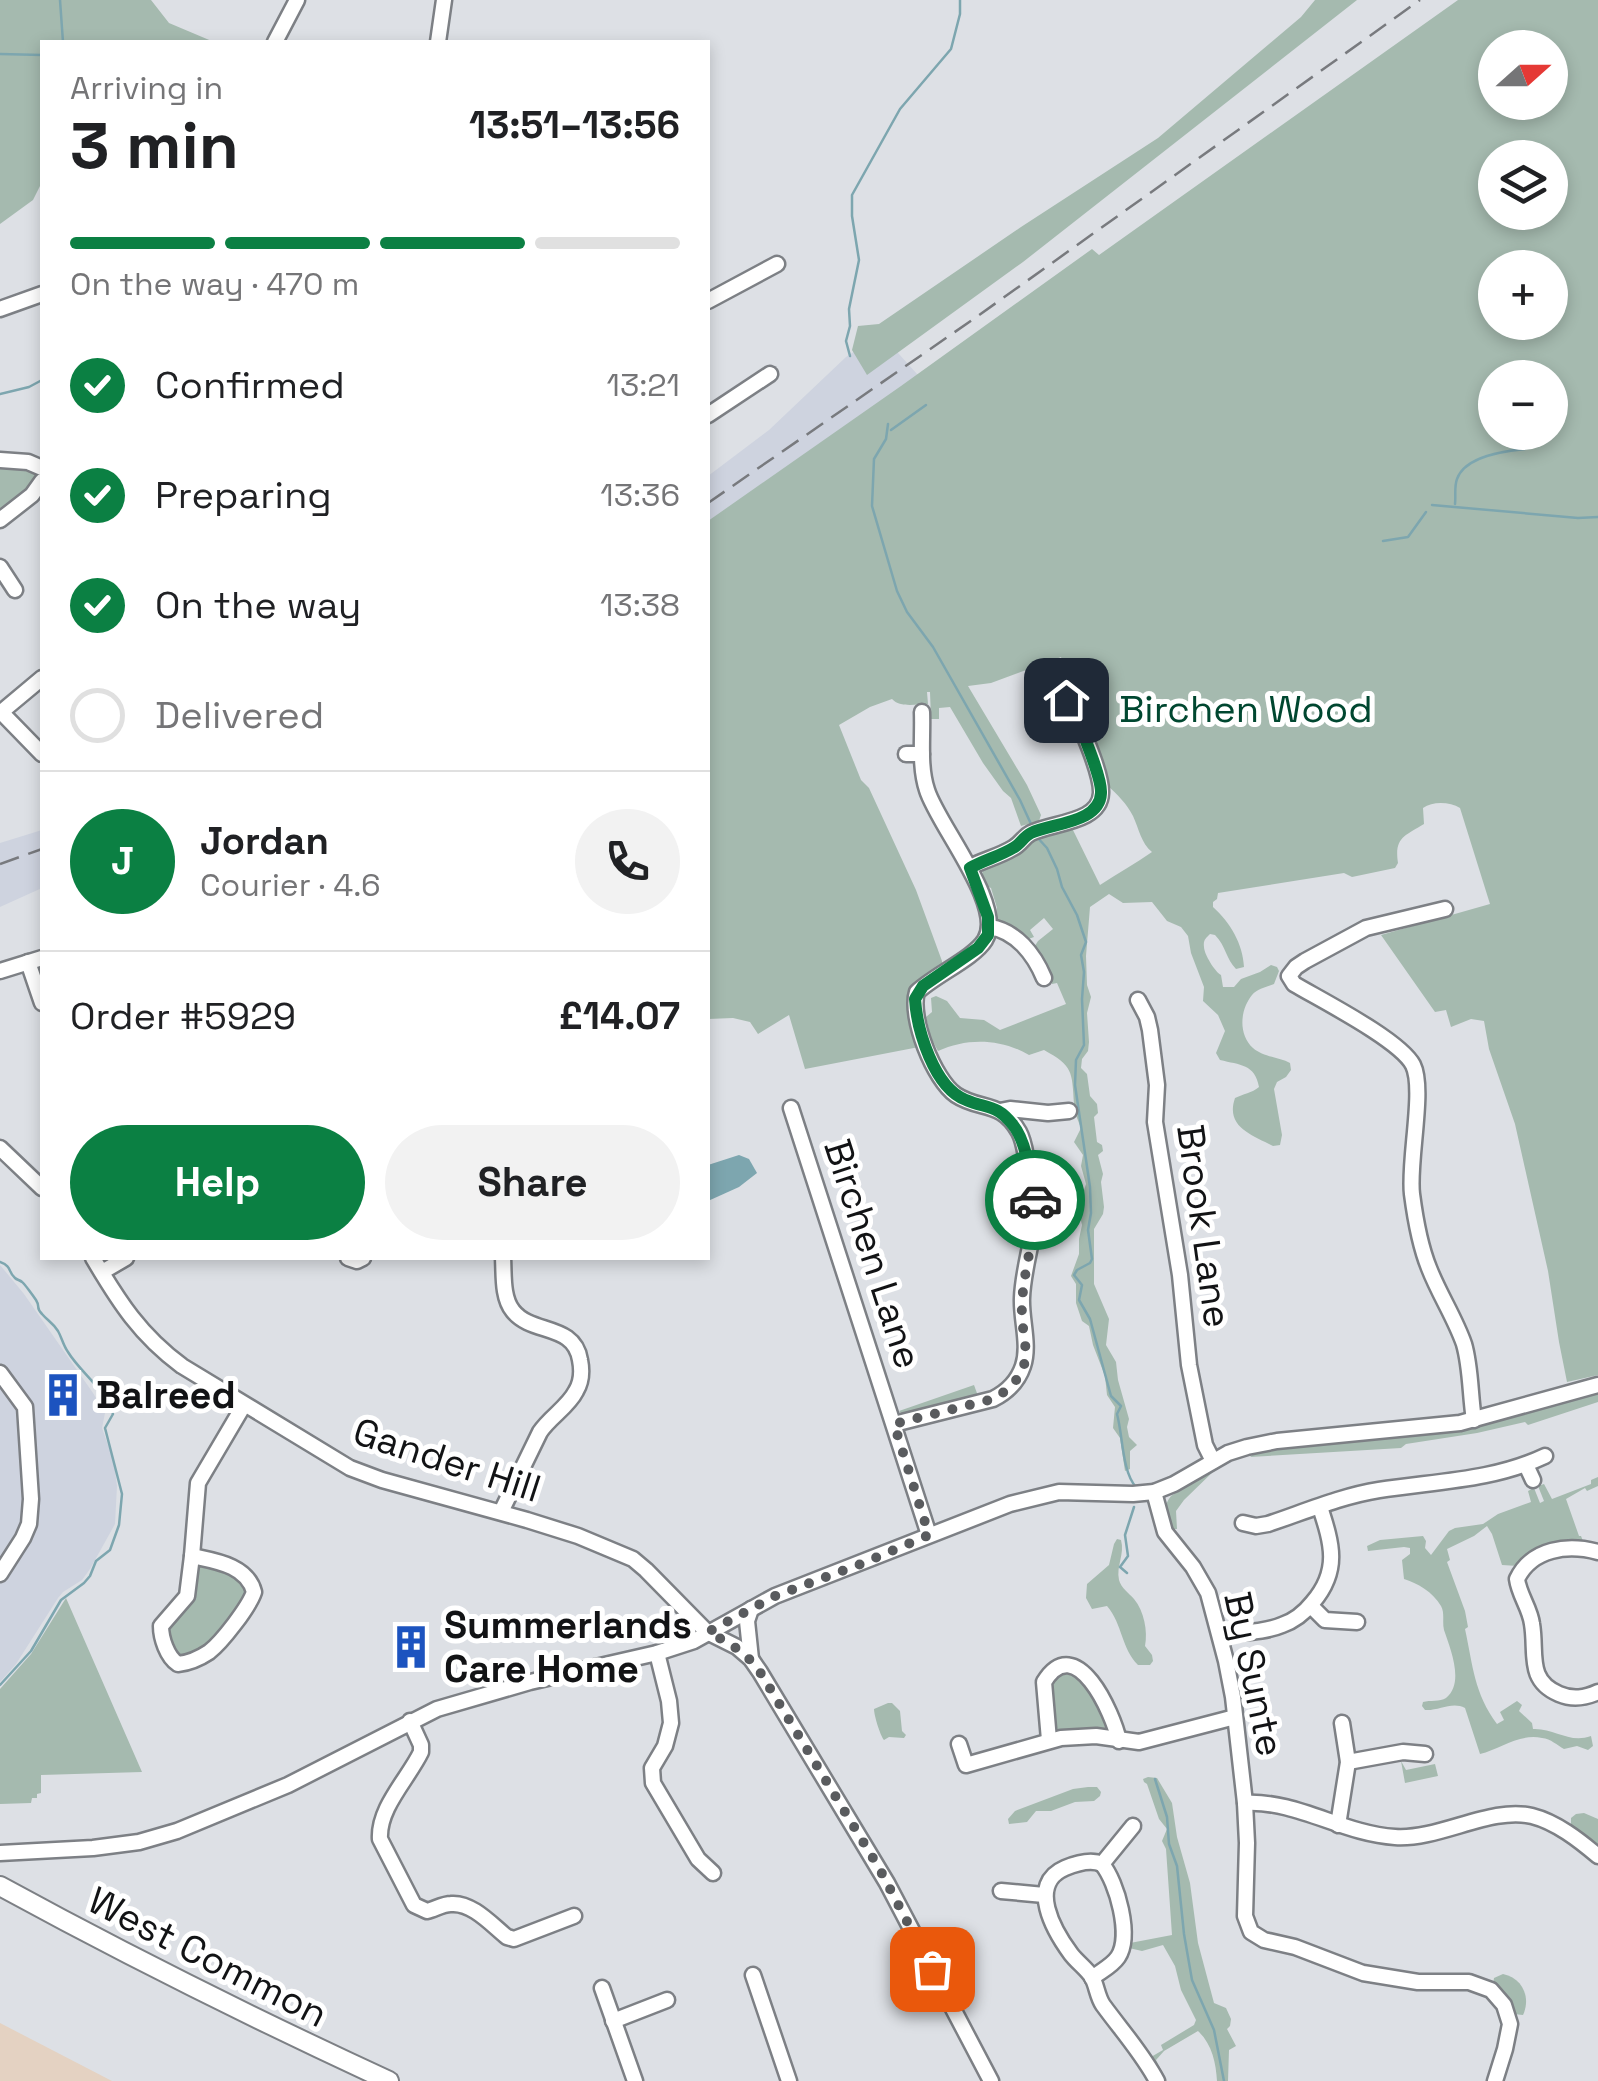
<!DOCTYPE html>
<html lang="en">
<head>
<meta charset="utf-8">
<style>
  body { margin:0; font-family:"Space Grotesk",sans-serif; background:#f2f2f2; color:#202124; height:100vh; display:flex; flex-direction:column; font-size:38px; white-space:nowrap }
  * { box-sizing:border-box; margin:0 }
  p { font-size:32px; color:#757577 }
  .icon { flex:none; width:55px; height:55px; fill:none; stroke:currentColor; stroke-width:2; stroke-linecap:round; stroke-linejoin:round }
  .map { position:relative; flex:1; overflow:hidden }
  .drawer { position:absolute; left:40px; top:40px; width:670px; height:1220px; display:flex; flex-direction:column; background:#fff; border-radius:0px; box-shadow:0 5px 15px #0003 }
  .drawer>* { flex:none }
  .needle { width:65px; rotate:69deg }
  .buttons { position:absolute; left:1478px; top:30px; display:grid; gap:20px }
  .buttons a { display:grid; place-items:center; width:90px; height:90px; border-radius:50%; background:#fff; box-shadow:0 5px 15px #0003; font-size:50px }
  .pin { position:absolute; display:grid; place-items:center; width:85px; height:85px; color:#fff; margin:-42px; border-radius:20px; box-shadow:0 5px 15px #0006 }
  .courier { position:absolute; display:grid; place-items:center; width:100px; height:100px; margin:-50px; border:8px solid #0b8043; border-radius:50%; background:#fff; color:#222; box-shadow:0 2px 12px #0007 }
  .overview em { font-style:normal; font-weight:700 }
  .overview div { display:flex; flex-direction:column-reverse }
  .overview { display:flex; align-items:center; justify-content:space-between; height:170px; padding:0 30px }
  h1 { font-size:65px; font-weight:700; line-height:75px }
  .bar { display:grid; grid-template-columns:repeat(4,1fr); gap:15px 10px; align-content:center; height:120px; padding:0 30px }
  .bar i { height:12px; border-radius:8px; background:#e0e0e0 }
  .bar .on { background:#0b8043 }
  .bar p { grid-column:span 4 }
  .line { display:flex; align-items:center; gap:25px; padding:0 30px; border-top:2px solid #e0e0e0 }
  .line div { flex:1 }
  .round { display:grid; place-items:center; flex:none; width:105px; height:105px; border-radius:52px; background:#f2f2f2 }
  ol { padding:0 30px; list-style:none }
  li { display:flex; align-items:center; gap:30px; height:110px }
  li p { margin-inline-start:auto }
  li .icon { padding:10px; border-radius:50%; background:#0b8043; color:#fff; stroke-width:4 }
  li:last-child { color:#757577 }
  li i { width:55px; height:55px; border:5px solid #e0e0e0; border-radius:50% }
  .action { display:flex; gap:20px; margin-top:auto; padding:20px 30px }
  .action a { flex:1; height:115px; border-radius:60px; background:#0b8043; color:#fff; font-size:40px; font-weight:700; line-height:115px; text-align:center }
  .action a+a { background:#f2f2f2; color:#202124 }
  .map>svg:first-child { display:block }
  .built { fill:#ced3df }
  .education { fill:#e4d2c2 }
  .green { fill:#a5baaf; fill-rule:evenodd }
  .water { fill:#7da6af }
  .lines { fill:none; stroke-linecap:round; stroke-linejoin:round }
  .stream { stroke:#7da6af; stroke-width:2.5 }
  .minor-casing { stroke:#7d8085; stroke-width:19 }
  .major-casing { stroke:#7d8085; stroke-width:22 }
  .minor { stroke:#fff; stroke-width:14 }
  .major { stroke:#fff; stroke-width:18 }
  .rail { stroke:#787a7e; stroke-width:2.5; stroke-dasharray:20 10; stroke-linecap:butt }
  .done { stroke:#595b5e; stroke-width:10; stroke-dasharray:0 18 }
  .route { stroke:#0b8043; stroke-width:12 }
  .labels { text-anchor:middle; stroke-width:10; stroke-linejoin:round; paint-order:stroke }
  .park-label { font-size:38px; fill:#004730; stroke:#fff }
  .street-label { font-size:38px; fill:#121315; stroke:#fff }
  .poi-label { font-size:38px; font-weight:bold; fill:#121315; stroke:#fff; text-anchor:start }
</style>
</head>
<body>
<div class="map">
<svg width="1598" height="2081" viewBox="0 0 1598 2081">
  <rect width="100%" height="100%" fill="#dde0e5"/>
  <!-- built -->
  <g class="built">
    <polygon points="881,334 935,394 708,535 708,476 769,430 846,357"/>
    <polygon points="42,830 42,888 0,907 0,843"/>
    <polygon points="0,1265 24,1294 93,1393 105,1413 102,1428 114,1462 117,1486 115,1524 90,1569 82,1580 63,1592 58,1598 16,1664 0,1682"/>
  </g>
  <!-- education -->
  <polygon class="education" points="0,2023 112,2081 0,2081"/>
  <!-- green -->
  <g class="green">
    <polygon points="0,0 151,0 169,23 214,42 42,42 41,184 33,200 0,224"/>
    <polygon points="1315,0 1357,0 1023,262 867,375 852,350 858,326 879,324 1021,227 1158,138 1301,17"/>
    <path d="M1458,0H1598V1375L1567,1382L1559,1342L1548,1271L1515,1124L1489,1049L1484,1021L1471,1019L1451,1027L1446,1010L1435,1012L1381,935L1490,904L1460,808C1450,802 1433,801 1423,808L1424,824C1405,836 1394,837 1398,863L1395,868L1352,877L1344,873L1218,893L1217,899L1213,902V907C1230,922 1243,944 1244,967L1236,969C1226,959 1226,946 1215,935L1210,934C1206,938 1203,940 1204,947C1204,954 1215,972 1221,975L1223,987H1234L1241,979L1260,972L1271,965L1277,967L1279,971L1274,984C1266,987 1257,989 1252,995C1240,1010 1238,1034 1253,1048C1263,1057 1279,1057 1290,1063L1291,1070L1286,1077L1277,1082L1274,1089L1282,1135L1280,1145L1273,1146C1252,1135 1225,1127 1235,1098C1243,1094 1252,1093 1259,1087C1255,1064 1240,1065 1220,1060L1216,1053L1225,1031L1218,1015L1203,1001L1204,987L1191,953L1188,936L1181,927L1167,921L1152,902L1123,903L1109,894L1090,907L1086,956L1087,985L1091,997L1087,1013L1089,1042L1088,1051L1082,1059L1081,1068L1087,1074L1090,1096L1097,1104L1098,1113L1094,1117L1097,1142L1102,1145L1103,1151L1098,1155L1103,1174L1101,1182L1104,1207L1103,1214L1094,1229V1284L1109,1319L1106,1345L1116,1362L1118,1380L1129,1419L1127,1427L1129,1437L1137,1445L1130,1451V1469L1125,1471L1120,1438L1113,1428L1115,1407L1107,1395L1105,1376L1093,1345L1089,1326L1082,1321L1076,1303V1284L1071,1276L1079,1254V1239L1082,1225L1078,1208L1086,1184L1081,1166L1083,1155L1074,1142L1081,1128C1078,1120 1074,1112 1074,1104C1072,1071 1073,1066 1044,1050L1029,1055C1000,1038 966,1038 938,1051L931,1038L926,1017L932,1012L931,998L936,996L947,1001L960,1018L984,1020L1000,1030L1066,1004L1057,983L1052,984L1033,949L1038,941L1053,929L1044,918L1030,930L1034,937L1023,941L998,926L996,912L997,908L991,888L986,886L982,876L983,870L1012,858L1032,836L1072,828L1100,885C1118,873 1135,864 1152,852C1141,843 1139,829 1133,816C1126,803 1118,795 1107,785L1061,657L991,683L968,686L1027,785L1041,815L1039,821L1021,826L1011,798L1003,791L983,763L950,707L939,708V719H931L930,692H927L928,704C916,704 900,708 892,699L870,707L839,725L861,780L869,788L916,890L942,961V965L924,977L919,1047L805,1069L789,1015L758,1034L750,1022L733,1018L708,1019V521L901,386L1092,249L1099,255ZM1495,48H1550V102H1495ZM1495,158H1550V212H1495ZM1495,268H1550V322H1495ZM1495,378H1550V432H1495Z"/>
    <polygon points="0,463 32,468 37,479 34,486 0,515"/>
    <polygon points="974,1385 978,1396 902,1414 899,1411"/>
    <polygon points="1598,1393 1598,1402 1528,1425 1525,1422 1477,1433 1406,1444 1401,1448 1250,1457 1256,1452 1300,1446 1463,1427"/>
    <path d="M1221,1464L1184,1500L1176,1511L1177,1529H1169C1166,1516 1162,1507 1171,1496Z"/>
    <path d="M1598,1477V1486L1587,1491L1585,1488L1566,1499L1579,1536H1581L1583,1541L1581,1545L1569,1542L1553,1544L1518,1566L1502,1565L1492,1534L1487,1526L1474,1536L1447,1549L1450,1560L1447,1562L1465,1611L1468,1627L1465,1629C1473,1666 1474,1693 1497,1724L1504,1720L1500,1712L1517,1701L1522,1705L1519,1711L1532,1723L1533,1729C1555,1728 1569,1744 1591,1736L1593,1746L1588,1750L1577,1746L1564,1749C1557,1745 1551,1739 1542,1738C1520,1733 1500,1749 1480,1754L1465,1708C1452,1701 1439,1711 1425,1710L1422,1706L1423,1702C1430,1700 1440,1702 1446,1698C1465,1683 1450,1648 1444,1630C1442,1622 1445,1613 1441,1606C1433,1592 1417,1583 1404,1579L1402,1560L1410,1554V1548L1404,1547L1368,1551L1367,1546L1380,1540L1423,1536L1426,1541L1425,1548L1431,1555L1449,1531L1455,1528L1483,1524L1498,1514L1531,1502L1528,1491L1534,1488L1540,1503L1544,1501L1538,1486L1544,1484L1552,1499L1591,1484V1480Z"/>
    <path d="M1117,1539L1121,1540C1125,1554 1116,1566 1119,1580C1121,1588 1129,1593 1134,1599C1144,1611 1148,1631 1145,1646L1152,1655L1153,1661L1150,1665H1138C1121,1648 1123,1625 1107,1606L1092,1609L1086,1598L1087,1584L1109,1565L1114,1544Z"/>
    <polygon points="206,1561 245,1580 250,1594 206,1650 176,1658 165,1623 195,1565"/>
    <polygon points="66,1598 142,1772 41,1775 41,1793 37,1794 37,1798 32,1798 31,1803 0,1804 0,1689 31,1654"/>
    <polygon points="1066,1671 1085,1680 1109,1724 1107,1731 1062,1734 1055,1732 1051,1679"/>
    <path d="M888,1703H892L900,1711L902,1731L906,1735L904,1738L889,1737L884,1740C880,1735 874,1715 874,1709Z"/>
    <polygon points="1401,1761 1406,1770 1435,1764 1438,1776 1405,1783"/>
    <path d="M1148,1777L1157,1778L1172,1803L1177,1837L1190,1883L1198,1943L1214,2003L1226,2008L1231,2019L1230,2026L1227,2029L1236,2046L1229,2050L1228,2081H1217C1216,2063 1212,2044 1198,2031L1164,2051L1156,2060L1164,2076L1162,2077L1151,2057L1163,2050L1161,2045L1194,2025L1196,2020L1181,1990L1175,1966L1163,1945L1142,1951L1129,1948L1130,1943L1172,1935L1166,1849L1162,1841L1167,1829L1159,1819L1147,1784L1144,1782L1143,1779Z"/>
    <polygon points="1088,1787 1097,1787 1101,1792 1100,1796 1094,1801 1075,1802 1051,1811 1036,1811 1027,1822 1009,1824 1008,1819 1015,1811 1073,1789"/>
    <polygon points="1584,1813 1598,1819 1598,1850 1571,1826 1571,1818 1576,1814"/>
    <path d="M1503,1974C1523,1978 1531,1998 1523,2015L1513,2014L1493,1985L1494,1978Z"/>
  </g>
  <!-- water -->
  <polygon class="water" points="739,1155 749,1159 757,1173 739,1187 708,1201 708,1165"/>
  <g class="lines">
    <!-- stream -->
    <g class="stream">
      <polyline points="60,0 63,42"/>
      <polyline points="0,54 42,55"/>
      <polyline points="850,356 846,341 850,326 849,309 859,260 852,216 852,195 900,109 951,49 960,14 960,0"/>
      <polyline points="0,394 29,387 42,380"/>
      <polyline points="888,424 886,439 874,459 872,506 897,591 907,612 933,647 1020,800 1031,824"/>
      <polyline points="891,430 926,405"/>
      <path d="M1455,504C1456,496 1454,487 1457,479C1465,456 1504,451 1525,449"/>
      <polyline points="1432,505 1578,518 1598,517"/>
      <polyline points="1383,541 1408,537 1426,512"/>
      <path d="M1036,836L1047,848L1057,869L1062,887L1077,915L1086,942L1081,955L1084,972L1082,999L1084,1045L1076,1060L1075,1085L1090,1187L1091,1213L1088,1230L1092,1259L1090,1263L1077,1270L1074,1275L1082,1285L1079,1300L1090,1319L1111,1396L1121,1406L1117,1414C1123,1436 1122,1472 1136,1487"/>
      <path d="M0,1262C13,1267 7,1271 15,1278C17,1280 20,1280 22,1282C24,1283 34,1297 36,1300C41,1308 35,1307 42,1314C48,1321 53,1323 58,1331C62,1338 63,1345 68,1352C80,1372 107,1391 113,1414L105,1428L122,1494L119,1525L110,1550L96,1561L90,1576L84,1583L61,1600L31,1651L0,1685"/>
      <polyline points="1127,1573 1120,1567 1128,1556 1125,1535 1134,1507"/>
      <polyline points="1155,1779 1167,1817 1169,1844 1177,1866 1184,1934 1192,1980 1214,2030 1224,2081"/>
    </g>
    <!-- minor casing -->
    <g class="minor-casing">
      <g id="minor">
        <polyline points="275,42 297,0"/>
        <polyline points="438,42 444,0"/>
        <polyline points="708,301 777,264"/>
        <polyline points="0,309 42,294"/>
        <polyline points="708,415 770,374"/>
        <polyline points="0,460 28,462 42,468"/>
        <polyline points="0,520 32,495 42,481"/>
        <polyline points="0,567 15,590"/>
        <polyline points="1,712 42,754"/>
        <polyline points="0,713 42,678"/>
        <polyline points="906,754 922,754"/>
        <path d="M970,867C984,860 1000,856 1013,848C1021,844 1023,837 1031,833C1053,822 1100,823 1101,793C1102,772 1079,724 1071,703L1066,700L1050,705L1041,704"/>
        <path d="M1445,909L1366,928L1305,961L1296,967L1289,976L1294,984C1321,1000 1400,1040 1413,1065C1425,1089 1408,1162 1412,1194C1415,1217 1420,1246 1429,1268C1439,1294 1455,1318 1464,1344C1471,1368 1470,1395 1474,1420"/>
        <path d="M990,927C1016,931 1034,954 1044,978"/>
        <polyline points="28,962 42,1003"/>
        <polyline points="0,971 42,958"/>
        <polyline points="1138,1000 1147,1017 1150,1030 1157,1085 1155,1122 1180,1275 1189,1365 1205,1445 1213,1461"/>
        <polyline points="791,1108 929,1535"/>
        <polyline points="1000,1111 1010,1109 1048,1113 1069,1111"/>
        <polyline points="0,1148 42,1188"/>
        <path d="M93,1258C119,1302 140,1335 182,1366L350,1468L382,1480L527,1520L578,1536L633,1559L646,1570L707,1632L737,1647L751,1659L760,1672L887,1883L991,2081"/>
        <polyline points="348,1258 357,1261 363,1258"/>
        <polyline points="102,1272 126,1258"/>
        <polyline points="0,1373 25,1407 31,1499 29,1524 23,1538 0,1574"/>
        <path d="M894,1424L993,1399C1007,1392 1018,1381 1023,1366C1030,1345 1021,1320 1022,1298C1023,1267 1035,1237 1035,1207C1035,1192 1030,1177 1027,1162C1025,1152 1024,1141 1019,1132C1001,1100 980,1111 956,1095C934,1080 909,1017 917,992C935,975 974,958 985,940C1006,906 937,824 927,790C919,766 923,738 922,712"/>
        <polyline points="1526,1465 1533,1480"/>
        <polyline points="1154,1492 1165,1532 1193,1567 1208,1593 1226,1661 1233,1697 1245,1803 1247,1843 1245,1916 1251,1932 1264,1940 1295,1947 1363,1973 1418,1982 1469,1982 1491,1990 1504,2005 1510,2024 1505,2049 1495,2081"/>
        <path d="M501,1512L540,1432C550,1417 568,1407 576,1391C582,1381 582,1370 580,1360C574,1323 532,1335 513,1311C502,1298 504,1274 503,1258"/>
        <path d="M1243,1523L1256,1526L1268,1524C1304,1512 1341,1496 1379,1490C1436,1481 1492,1481 1545,1456"/>
        <path d="M1598,1552C1568,1544 1532,1548 1517,1579C1519,1595 1530,1608 1532,1624C1537,1653 1526,1680 1559,1694C1573,1700 1585,1698 1598,1692"/>
        <path d="M192,1556C215,1561 247,1565 254,1592C249,1607 222,1642 209,1652C200,1658 188,1663 178,1664C167,1657 161,1638 161,1626L187,1596Z"/>
        <polyline points="192,1556 198,1483 244,1405"/>
        <polyline points="1311,1606 1325,1620 1357,1622"/>
        <polyline points="751,1609 747,1621 751,1659"/>
        <path d="M1220,1635C1240,1632 1263,1633 1282,1625C1294,1621 1305,1612 1313,1602C1340,1570 1332,1544 1320,1507"/>
        <polyline points="657,1653 669,1701 671,1723 665,1746 652,1768 653,1783 698,1859 713,1873"/>
        <path d="M410,1721L421,1745V1752C408,1779 378,1808 380,1839L414,1905L427,1911C435,1909 443,1904 451,1904C472,1902 492,1925 507,1937L514,1939L574,1916"/>
        <path d="M1049,1740L1044,1682C1076,1630 1113,1713 1119,1741"/>
        <polyline points="959,1744 966,1765 1061,1738 1096,1736 1139,1742 1235,1717"/>
        <polyline points="1348,1762 1403,1752 1425,1754"/>
        <path d="M1245,1803C1297,1800 1343,1834 1395,1837C1440,1840 1491,1806 1532,1816C1556,1822 1579,1840 1598,1856"/>
        <polyline points="1338,1825 1348,1762 1342,1723"/>
        <polyline points="0,1853 93,1848 139,1842 177,1831 288,1785 437,1709 530,1682 657,1653 694,1641 775,1596 1010,1504 1059,1492 1133,1494 1154,1492 1174,1484 1228,1453 1247,1447 1277,1441 1460,1423 1598,1385"/>
        <path d="M1102,1864C1091,1859 1077,1863 1065,1868C1027,1884 1054,1931 1071,1954C1077,1962 1086,1968 1092,1977C1097,1986 1097,1996 1103,2005C1122,2031 1142,2053 1157,2081"/>
        <polyline points="1102,1864 1133,1826"/>
        <polyline points="1001,1891 1044,1895"/>
        <polyline points="753,1975 789,2081"/>
        <path d="M1092,1978C1101,1971 1112,1966 1118,1957C1132,1936 1117,1882 1102,1864"/>
        <polyline points="602,1988 635,2081"/>
        <polyline points="613,2021 667,2000"/>
      </g>
    </g>
    <!-- major casing -->
    <g class="major-casing">
      <path id="major" d="M0,1886C128,1956 257,2020 389,2081"/>
    </g>
    <!-- minor -->
    <use href="#minor" class="minor"/>
    <!-- major -->
    <use href="#major" class="major"/>
    <!-- rail -->
    <g class="rail">
      <polyline points="708,503 975,318 1420,0"/>
      <polyline points="0,864 42,849"/>
    </g>
  </g>
  <g class="lines">
    <!-- done -->
    <path class="done" d="M932,1969L879,1868L760,1672C746,1652 729,1643 708,1632L775,1596L861,1564L929,1535L894,1424L993,1399C1007,1391 1019,1381 1024,1365C1028,1349 1023,1334 1022,1318C1020,1278 1036,1240 1035,1200"/>
    <!-- route -->
    <path class="route" d="M1035,1200C1031,1179 1027,1142 1013,1125C997,1104 987,1109 966,1100C934,1088 917,1030 915,999L923,986L978,948L988,935V917L970,868C984,860 1000,856 1013,848C1021,844 1023,837 1031,833C1052,823 1100,823 1101,793C1102,775 1078,723 1071,703L1066,700"/>
  </g>
  <!-- icons -->
  <defs>
    <g id="building-bare" transform="scale(3.45)"><path d="M-4-6H4V6H1V3H-1V6H-4ZM-2.5-4.3h1.7v1.8h-1.7ZM.8-4.3h1.7v1.8H.8ZM-2.5-1h1.7V.8h-1.7ZM.8-1h1.7V.8H.8Z" fill="#1c53bf" stroke="#fff" stroke-width="2.5" paint-order="stroke"/></g>
  </defs>
  <g fill-rule="evenodd">
    <use href="#building-bare" x="63" y="1395"/>
    <use href="#building-bare" x="411" y="1647"/>
  </g>
  <g class="labels">
    <!-- park labels -->
    <g class="park-label">
      <text x="1246" y="722">Birchen Wood</text>
    </g>
    <!-- street labels -->
    <g class="street-label">
      <text transform="translate(1204 1226) rotate(82)" y="13">Brook Lane</text>
      <text transform="translate(873 1254) rotate(72)" y="13">Birchen Lane</text>
      <text transform="translate(447 1460) rotate(18)" y="13">Gander Hill</text>
      <text transform="translate(1254 1674) rotate(78)" y="13">By Sunte</text>
      <text transform="translate(208 1957) rotate(27)" y="13">West Common</text>
    </g>
    <!-- poi labels -->
    <g class="poi-label">
      <text x="96" y="1408">Balreed</text>
      <text x="444" y="1638">Summerlands<tspan x="444" dy="44">Care Home</tspan></text>
    </g>
  </g>
</svg>
<div class="buttons">
<a><svg class="needle" viewBox="-14 -14 28 28"><path d="M0-13l5 13h-10z" fill="#e53935"/><path d="M0 13l5-13h-10z" fill="#757577"/></svg></a>
<a><svg class="icon" aria-label="layers" viewBox="0 0 24 24"><path d="M12 4l9 5-9 5-9-5zM3 14l9 5 9-5"/></svg></a>
<a>+</a>
<a>−</a>
</div>
<div class="pin" style="left:932px;top:1969px;background:#ea580c"><svg class="icon" aria-label="bag" viewBox="0 0 24 24"><path d="M5 8h14l-1 12H6zM9 8a3 3 0 0 1 6 0"/></svg></div>
<div class="pin" style="left:1066px;top:700px;background:#1f2937"><svg class="icon" aria-label="home" viewBox="0 0 24 24"><path d="M3 11l9-7 9 7M6 9v11h12V9"/></svg></div>
<div class="courier" style="left:1035px;top:1200px"><svg class="icon" aria-label="car" viewBox="0 0 24 24"><path d="M5 17H2v-5l4-1 3-4h7l3 4 3 1v5h-3M9 17h6M6 11h13"/><circle cx="7" cy="17" r="2"/><circle cx="17" cy="17" r="2"/></svg></div>
<section class="drawer">
<div class="overview"><div><h1>3 min</h1><p>Arriving in</p></div><em>13:51–13:56</em></div>
<div class="bar"><i class="on"></i><i class="on"></i><i class="on"></i><i></i><p>On the way · 470 m</p></div>
<ol>
<li><svg class="icon" aria-label="check" viewBox="0 0 24 24"><path d="M5 12l5 5 9-10"/></svg>Confirmed<p>13:21</p></li>
<li><svg class="icon" aria-label="check" viewBox="0 0 24 24"><path d="M5 12l5 5 9-10"/></svg>Preparing<p>13:36</p></li>
<li><svg class="icon" aria-label="check" viewBox="0 0 24 24"><path d="M5 12l5 5 9-10"/></svg>On the way<p>13:38</p></li>
<li><i></i>Delivered</li>
</ol>
<div class="line" style="height:180px"><b class="round" style="background:#0b8043;color:#fff">J</b><div><b>Jordan</b><p>Courier · 4.6</p></div><a class="round"><svg class="icon" aria-label="phone" viewBox="0 0 24 24"><path d="M5 4h4l2 5-3 2q2 4 5 5l2-3 5 2v4C11 20 4 13 5 4z"/></svg></a></div>
<div class="line" style="height:130px"><div>Order #5929</div><b>£14.07</b></div>
<div class="action"><a>Help</a><a>Share</a></div>
</section>
</div>
</body>
</html>
